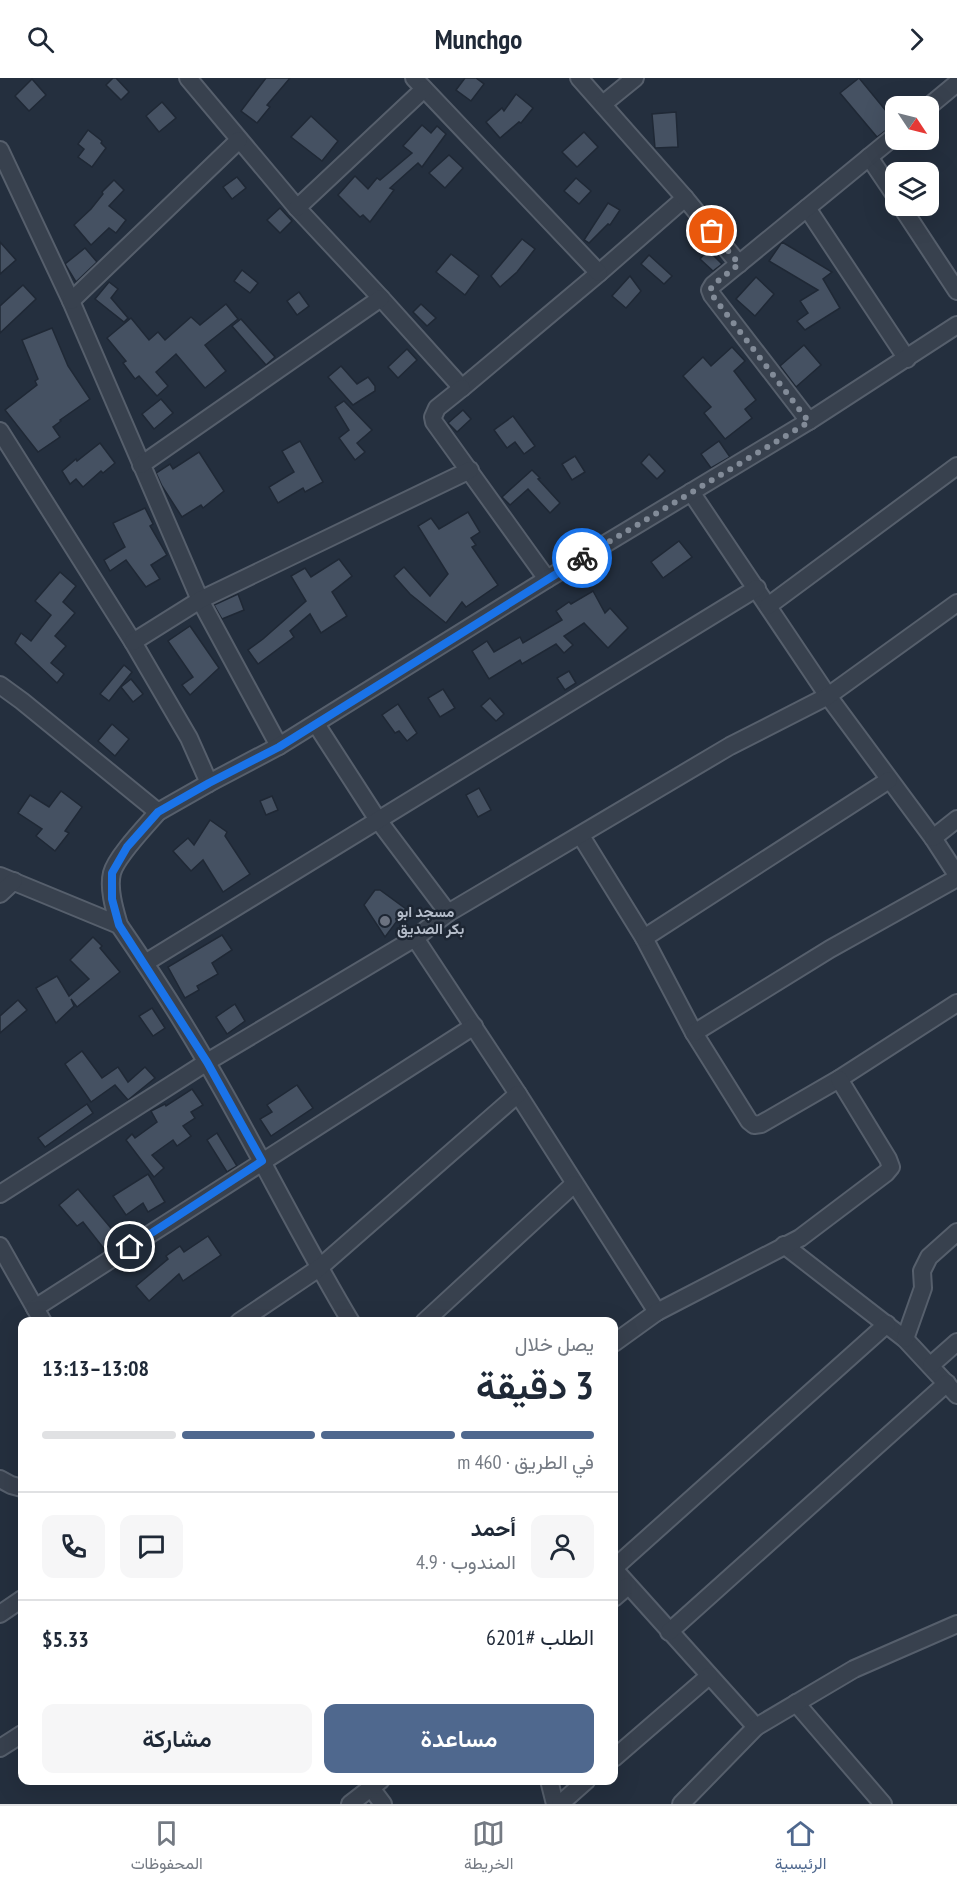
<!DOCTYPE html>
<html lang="ar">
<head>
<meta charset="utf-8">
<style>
  body { margin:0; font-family:"PT Sans Narrow",Vazirmatn,sans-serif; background:#f6f6f7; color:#1f2937; direction:rtl; height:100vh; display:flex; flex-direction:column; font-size:22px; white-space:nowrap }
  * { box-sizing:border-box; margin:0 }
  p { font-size:20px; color:#747a83 }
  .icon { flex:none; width:33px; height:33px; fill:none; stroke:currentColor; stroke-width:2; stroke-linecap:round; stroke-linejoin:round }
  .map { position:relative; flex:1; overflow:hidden; direction:ltr }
  .drawer { position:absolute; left:18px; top:1239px; width:600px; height:468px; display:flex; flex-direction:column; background:#fff; border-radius:12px; box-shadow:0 6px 24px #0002; direction:rtl }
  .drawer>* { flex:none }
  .needle { width:39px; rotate:125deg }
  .buttons { position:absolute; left:885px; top:18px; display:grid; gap:12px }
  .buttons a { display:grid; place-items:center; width:54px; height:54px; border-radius:12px; background:#fff; box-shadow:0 6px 24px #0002; font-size:30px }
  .pin { position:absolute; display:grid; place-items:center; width:51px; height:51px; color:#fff; margin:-26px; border:3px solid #fff; border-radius:50%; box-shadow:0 2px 6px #0007 }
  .courier { position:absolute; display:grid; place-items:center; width:60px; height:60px; margin:-30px; border:4px solid #1a73e8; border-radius:50%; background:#fff; color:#222; box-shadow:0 2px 8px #0007 }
  .headline em { font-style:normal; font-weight:600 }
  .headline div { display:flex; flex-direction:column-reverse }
  .headline { display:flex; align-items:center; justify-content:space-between; height:102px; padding:0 24px }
  h1 { font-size:39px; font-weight:600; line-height:45px }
  .bar { display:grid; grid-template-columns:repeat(4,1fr); gap:9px 6px; align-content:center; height:72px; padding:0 24px }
  .bar i { height:8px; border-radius:4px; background:#e0e1e3 }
  .bar .current { background:#4f688e }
  .bar p { grid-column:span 4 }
  .line { display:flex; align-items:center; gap:15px; padding:0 24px; border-top:2px solid #e0e1e3 }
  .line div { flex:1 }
  .round { display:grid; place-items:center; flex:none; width:63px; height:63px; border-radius:12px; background:#f6f6f7 }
  .action { display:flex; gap:12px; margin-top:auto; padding:12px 24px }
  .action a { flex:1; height:69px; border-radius:12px; background:#4f688e; color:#fff; font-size:24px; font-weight:600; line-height:69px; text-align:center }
  .action a+a { background:#f6f6f7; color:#1f2937 }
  header { display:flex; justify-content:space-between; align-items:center; height:78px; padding:0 24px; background:#fff; font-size:27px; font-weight:600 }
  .tab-bar { display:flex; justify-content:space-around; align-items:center; height:84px; border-top:2px solid #e0e1e3; background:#fff; font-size:16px; color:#747a83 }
  .tab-bar a { display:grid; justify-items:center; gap:3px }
  .tab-bar .current { color:#4f688e }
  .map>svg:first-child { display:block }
  .building { fill:#455162; stroke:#1f2835; stroke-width:1.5 }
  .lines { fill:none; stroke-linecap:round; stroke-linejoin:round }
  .street-casing { stroke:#565f6c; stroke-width:20 }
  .street { stroke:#38414e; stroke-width:16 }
  .done { stroke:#828b98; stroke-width:6; stroke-dasharray:0 10.8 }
  .route { stroke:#1a73e8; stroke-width:8 }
  .worship-dot { fill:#6b7280; stroke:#1d2633; stroke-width:2 }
  .labels { text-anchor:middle; stroke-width:5; stroke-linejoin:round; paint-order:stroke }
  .poi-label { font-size:15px; font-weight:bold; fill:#b4bcc9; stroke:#1d2633; text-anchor:start }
</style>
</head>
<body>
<header><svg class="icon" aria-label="forward" viewBox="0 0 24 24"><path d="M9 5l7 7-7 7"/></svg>Munchgo<svg class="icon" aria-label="search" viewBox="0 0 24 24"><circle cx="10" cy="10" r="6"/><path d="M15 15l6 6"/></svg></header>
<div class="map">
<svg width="957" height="1726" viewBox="0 0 957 1726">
  <rect width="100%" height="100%" fill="#242f3e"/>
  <!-- building -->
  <g class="building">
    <polygon points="113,0 116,0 129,14 121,22 106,7"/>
    <polygon points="266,0 290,0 267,27 270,29 257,45 241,33"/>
    <polygon points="465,0 476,0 484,6 471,23 456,12"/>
    <polygon points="859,0 896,45 877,59 840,15"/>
    <polygon points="32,1 46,17 29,33 15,18"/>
    <polygon points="516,16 533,30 521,45 519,44 500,60 486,44 502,30 504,33"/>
    <polygon points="162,24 176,40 159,54 146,38"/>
    <polygon points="676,34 678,69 655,70 652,36"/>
    <polygon points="311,38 338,63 322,83 291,59"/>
    <polygon points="422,47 431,55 437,48 446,56 422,89 418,85 390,110 394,112 370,144 363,137 360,139 338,117 355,98 368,111 377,100 380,102 412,75 403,68"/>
    <polygon points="88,52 102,63 101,65 106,70 92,89 78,79 84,71 78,66"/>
    <polygon points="584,54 598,69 577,89 562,74"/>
    <polygon points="449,77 463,90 445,110 429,95"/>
    <polygon points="237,99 246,110 232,121 223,109"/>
    <polygon points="576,100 591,113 579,126 564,113"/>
    <polygon points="114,102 124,112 109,128 126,142 116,155 109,150 91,167 74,147 91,131 103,116 102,114"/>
    <polygon points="608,125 620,132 610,147 608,146 589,165 584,162"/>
    <polygon points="280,130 292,143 280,155 267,142"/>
    <polygon points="522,161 535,171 517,194 500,209 491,198"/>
    <polygon points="0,164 16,182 0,196"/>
    <polygon points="782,164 832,194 823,201 840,230 805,252 797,243 808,235 800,223 818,212 769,183"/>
    <polygon points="85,170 97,184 76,204 65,186"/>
    <polygon points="708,172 722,186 713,193 700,181"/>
    <polygon points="451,176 479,198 465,217 436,194"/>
    <polygon points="649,177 672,198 664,206 641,186"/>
    <polygon points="242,192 258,205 250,215 234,203"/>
    <polygon points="630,198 641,213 626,230 612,218"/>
    <polygon points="756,199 774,216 755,238 736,221"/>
    <polygon points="109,204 118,211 111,220 128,240 124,244 95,221"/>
    <polygon points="23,207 36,221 0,255 0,228"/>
    <polygon points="299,214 309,228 297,237 287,223"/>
    <polygon points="226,226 238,241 205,267 226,293 205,310 176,276 156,294 168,308 157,318 139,298 135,301 123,285 126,283 107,260 131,240 149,262 158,254 165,262 191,239 200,247"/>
    <polygon points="421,226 436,240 427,248 413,234"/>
    <polygon points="241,241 275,279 266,287 232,248"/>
    <polygon points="52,250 68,288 90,321 60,342 61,343 53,349 60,359 38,374 5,332 37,307 35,303 38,301 22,262"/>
    <polygon points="804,267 821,287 796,309 780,288"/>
    <polygon points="732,269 745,283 734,293 756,322 745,331 752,340 725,361 704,335 711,329 683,298 703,279 711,288"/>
    <polygon points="407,271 417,282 398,300 388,289"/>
    <polygon points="341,288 357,306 368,299 375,308 375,313 353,327 328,299"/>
    <polygon points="161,321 173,335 154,351 142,336"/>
    <polygon points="344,323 372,352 357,365 365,374 355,382 339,360 349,352 335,329"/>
    <polygon points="463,332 471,341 457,354 448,345"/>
    <polygon points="513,338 535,368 524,376 515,364 507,370 494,352"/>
    <polygon points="300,363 323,404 305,414 303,410 278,425 269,409 294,394 282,373"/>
    <polygon points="719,363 730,379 711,390 701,376"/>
    <polygon points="100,365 115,385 103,395 101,393 83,409 76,401 70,406 62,393 76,381 77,383"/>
    <polygon points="199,374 224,413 203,430 201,427 182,439 162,408 156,395 170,386 173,391"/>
    <polygon points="649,376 665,393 657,401 641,385"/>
    <polygon points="575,378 585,394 572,402 562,386"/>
    <polygon points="532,392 540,400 538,401 560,425 550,435 528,411 510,427 502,419"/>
    <polygon points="145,430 153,446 150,448 167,477 151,487 160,501 146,509 126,482 110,493 104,482 125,469 113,445"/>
    <polygon points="468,434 480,454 471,460 476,467 472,469 498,507 466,529 462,524 446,545 410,516 394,498 404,489 430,518 448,496 418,448 431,440 439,451"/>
    <polygon points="679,463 692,479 663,500 651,484"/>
    <polygon points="339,481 352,498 332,514 347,538 321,555 310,536 290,553 294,559 258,586 248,572 263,561 306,523 291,498 305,490 311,499"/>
    <polygon points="60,494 76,508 63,524 75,535 55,558 66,568 51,585 64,596 57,605 15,565 21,555 31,563 51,537 35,523"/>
    <polygon points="593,513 605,535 610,530 628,550 608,570 584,545 564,558 573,567 564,575 556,566 522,586 520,582 489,601 472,573 487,563 494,574 520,559 523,565 562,542 556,533 569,524 571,526"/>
    <polygon points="238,516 244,532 222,541 214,527"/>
    <polygon points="190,548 219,590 190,617 182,607 193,599 168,563"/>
    <polygon points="124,587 132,594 109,623 100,616"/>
    <polygon points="569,593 576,605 565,612 557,600"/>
    <polygon points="131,601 143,616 133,624 121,609"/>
    <polygon points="443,611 455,630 440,639 428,620"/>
    <polygon points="490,620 504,636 496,643 481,628"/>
    <polygon points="398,626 417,655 407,663 399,653 395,655 382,637"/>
    <polygon points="112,646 129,661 115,678 98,663"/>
    <polygon points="479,710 491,732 478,739 466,717"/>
    <polygon points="61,713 82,729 65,753 69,755 55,773 36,758 42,751 18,735 30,717 49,729"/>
    <polygon points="272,718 278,732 266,737 260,723"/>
    <polygon points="210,742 227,754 225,758 250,796 223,814 203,782 191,793 173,773 188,760 194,767"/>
    <polygon points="375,812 380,812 406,831 385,859 364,827"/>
    <polygon points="222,857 232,872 212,885 218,896 197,908 199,912 185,920 168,889"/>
    <polygon points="93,859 102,868 100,870 120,894 77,929 71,921 74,928 56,945 36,910 57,898 69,918 89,901 70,882"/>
    <polygon points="18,922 27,932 0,955 0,938"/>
    <polygon points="235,926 245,943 227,956 216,939"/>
    <polygon points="152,930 165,950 153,958 139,938"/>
    <polygon points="82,973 102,1000 118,989 128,1004 145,989 155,1000 128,1022 115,1007 91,1024 65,986"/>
    <polygon points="297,1007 313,1030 271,1058 260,1041 272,1034 267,1027"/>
    <polygon points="192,1011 203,1027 191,1034 195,1040 183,1048 191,1058 177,1068 173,1062 152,1077 164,1090 154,1099 126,1062 132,1056 135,1060 157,1044 151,1033 165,1026 166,1028"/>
    <polygon points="87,1026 93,1035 45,1069 38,1060"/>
    <polygon points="217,1055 237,1088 227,1094 207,1062"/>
    <polygon points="148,1096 165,1124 148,1134 143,1125 126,1137 113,1118"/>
    <polygon points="78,1111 121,1162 105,1172 83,1144 77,1148 59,1127"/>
    <polygon points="208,1158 221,1177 183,1203 179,1196 149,1223 136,1208 168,1181 166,1178 180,1168 184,1174"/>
  </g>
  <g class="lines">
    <!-- street casing -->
    <g class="street-casing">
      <g id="street">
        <polyline points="188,0 297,130 381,220 462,310 599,195 685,120"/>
        <polyline points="414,0 599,195"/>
        <polyline points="579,0 685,120 739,186"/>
        <polyline points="603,26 635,0"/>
        <polyline points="928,29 957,5"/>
        <polyline points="0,72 71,223 200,522 279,668"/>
        <polyline points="869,79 896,119"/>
        <polyline points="901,128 957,213"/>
        <polyline points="297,130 424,11"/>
        <polyline points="807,130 907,281"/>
        <polyline points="71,223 239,62"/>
        <polyline points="462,310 437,330 433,339 434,344 547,501"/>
        <polyline points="809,343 712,217 710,212 713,207 896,57"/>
        <polyline points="0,353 133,564 189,660 209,705"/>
        <polyline points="141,387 381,220"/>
        <polyline points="691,414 828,618 933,760 957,797"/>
        <polyline points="768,528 957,388"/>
        <polyline points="133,564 200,522 470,392"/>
        <polyline points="0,607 22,623 158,734 209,705 279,668 547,501 809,343 957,247"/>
        <polyline points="316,646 378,742 448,835"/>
        <path d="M158,734C146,748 116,779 112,795C108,811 115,833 119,847C150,892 180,938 207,985C257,1070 300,1159 351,1244"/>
        <polyline points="581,758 644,860 694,955 749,1043 754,1047 761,1046 839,1001 957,925"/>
        <polyline points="933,760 957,741"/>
        <polyline points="0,798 119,847"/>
        <polyline points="0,816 14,803"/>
        <polyline points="415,860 518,1016 657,1234"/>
        <polyline points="644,860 889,702"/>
        <polyline points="145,885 757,510"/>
        <polyline points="694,955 830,871 957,800"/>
        <polyline points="0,1116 207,984 415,860 448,835 730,668 828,618 957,525"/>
        <polyline points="784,1167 905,1261 957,1317"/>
        <polyline points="0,1168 43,1244"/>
        <polyline points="35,1230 474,948"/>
        <polyline points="239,1244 319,1190 518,1016"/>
        <polyline points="424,1244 574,1106"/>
        <polyline points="905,1261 923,1210 922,1193 929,1179 957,1154"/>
        <polyline points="614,1265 657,1234 800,1160 886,1095 891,1089 888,1081 839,1001"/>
        <polyline points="931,1287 957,1264"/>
        <polyline points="0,1401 11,1407 22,1410"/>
        <polyline points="614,1490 887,1246"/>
        <polyline points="614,1491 756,1649"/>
        <polyline points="614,1520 628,1508"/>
        <polyline points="0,1536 22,1521"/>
        <polyline points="669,1554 947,1305"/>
        <polyline points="796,1625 883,1726"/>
        <polyline points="0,1670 22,1656"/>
        <polyline points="614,1680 709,1598"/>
        <polyline points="369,1702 371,1710 383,1726"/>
        <polyline points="549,1702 555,1726"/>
        <polyline points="350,1726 381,1702"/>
        <polyline points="560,1726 587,1702"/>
        <polyline points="681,1726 756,1649 854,1591 957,1546"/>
      </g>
    </g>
    <!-- street -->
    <use href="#street" class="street"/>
  </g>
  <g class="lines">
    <!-- done -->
    <polyline class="done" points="582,480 809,344 712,217 710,212 713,207 739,186 712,153"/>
    <!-- route -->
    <polyline class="route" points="130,1169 262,1083 207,984 119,847 112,821 112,795 127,769 158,734 209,705 279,669 582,480"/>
  </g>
  <!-- markers -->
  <circle class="worship-dot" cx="385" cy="843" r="6"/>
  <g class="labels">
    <!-- poi labels -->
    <g class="poi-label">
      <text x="397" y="839">مسجد ابو<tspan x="397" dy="17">بكر الصديق</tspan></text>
    </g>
  </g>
</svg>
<div class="buttons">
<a><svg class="needle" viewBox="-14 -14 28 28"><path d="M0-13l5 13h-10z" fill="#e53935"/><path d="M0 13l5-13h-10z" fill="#747a83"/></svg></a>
<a><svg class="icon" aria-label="layers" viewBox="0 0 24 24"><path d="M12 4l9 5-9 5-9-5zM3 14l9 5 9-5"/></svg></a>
</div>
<div class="pin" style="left:712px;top:153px;background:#ea580c"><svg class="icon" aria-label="bag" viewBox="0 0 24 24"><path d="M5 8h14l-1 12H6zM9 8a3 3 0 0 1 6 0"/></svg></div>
<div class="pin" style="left:130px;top:1169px;background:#1f2937"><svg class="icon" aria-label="home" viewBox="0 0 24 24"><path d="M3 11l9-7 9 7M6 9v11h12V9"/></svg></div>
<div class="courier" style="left:582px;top:480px"><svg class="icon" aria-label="bike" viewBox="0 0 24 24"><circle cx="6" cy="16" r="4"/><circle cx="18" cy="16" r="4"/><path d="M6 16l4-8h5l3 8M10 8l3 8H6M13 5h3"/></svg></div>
<section class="drawer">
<div class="headline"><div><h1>3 دقيقة</h1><p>يصل خلال</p></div><em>13:08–13:13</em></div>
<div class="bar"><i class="current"></i><i class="current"></i><i class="current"></i><i></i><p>في الطريق · 460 m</p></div>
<div class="line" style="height:108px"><a class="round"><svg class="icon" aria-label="person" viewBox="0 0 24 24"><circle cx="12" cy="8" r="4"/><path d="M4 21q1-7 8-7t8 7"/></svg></a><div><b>أحمد</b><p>المندوب · 4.9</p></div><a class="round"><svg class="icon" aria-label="chat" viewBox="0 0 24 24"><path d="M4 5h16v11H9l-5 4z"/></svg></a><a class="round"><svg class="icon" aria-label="phone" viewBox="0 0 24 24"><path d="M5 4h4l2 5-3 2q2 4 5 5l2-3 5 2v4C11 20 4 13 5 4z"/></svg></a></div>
<div class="line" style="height:78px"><div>الطلب #6201</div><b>$5.33</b></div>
<div class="action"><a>مساعدة</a><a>مشاركة</a></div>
</section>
</div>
<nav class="tab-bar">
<a class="current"><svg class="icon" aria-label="home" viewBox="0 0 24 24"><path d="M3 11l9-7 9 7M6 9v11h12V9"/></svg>الرئيسية</a>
<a><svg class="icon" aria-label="map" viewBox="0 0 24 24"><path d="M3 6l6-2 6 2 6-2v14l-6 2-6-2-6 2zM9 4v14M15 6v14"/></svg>الخريطة</a>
<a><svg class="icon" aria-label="saved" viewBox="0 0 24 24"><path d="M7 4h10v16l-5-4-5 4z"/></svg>المحفوظات</a>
</nav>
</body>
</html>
